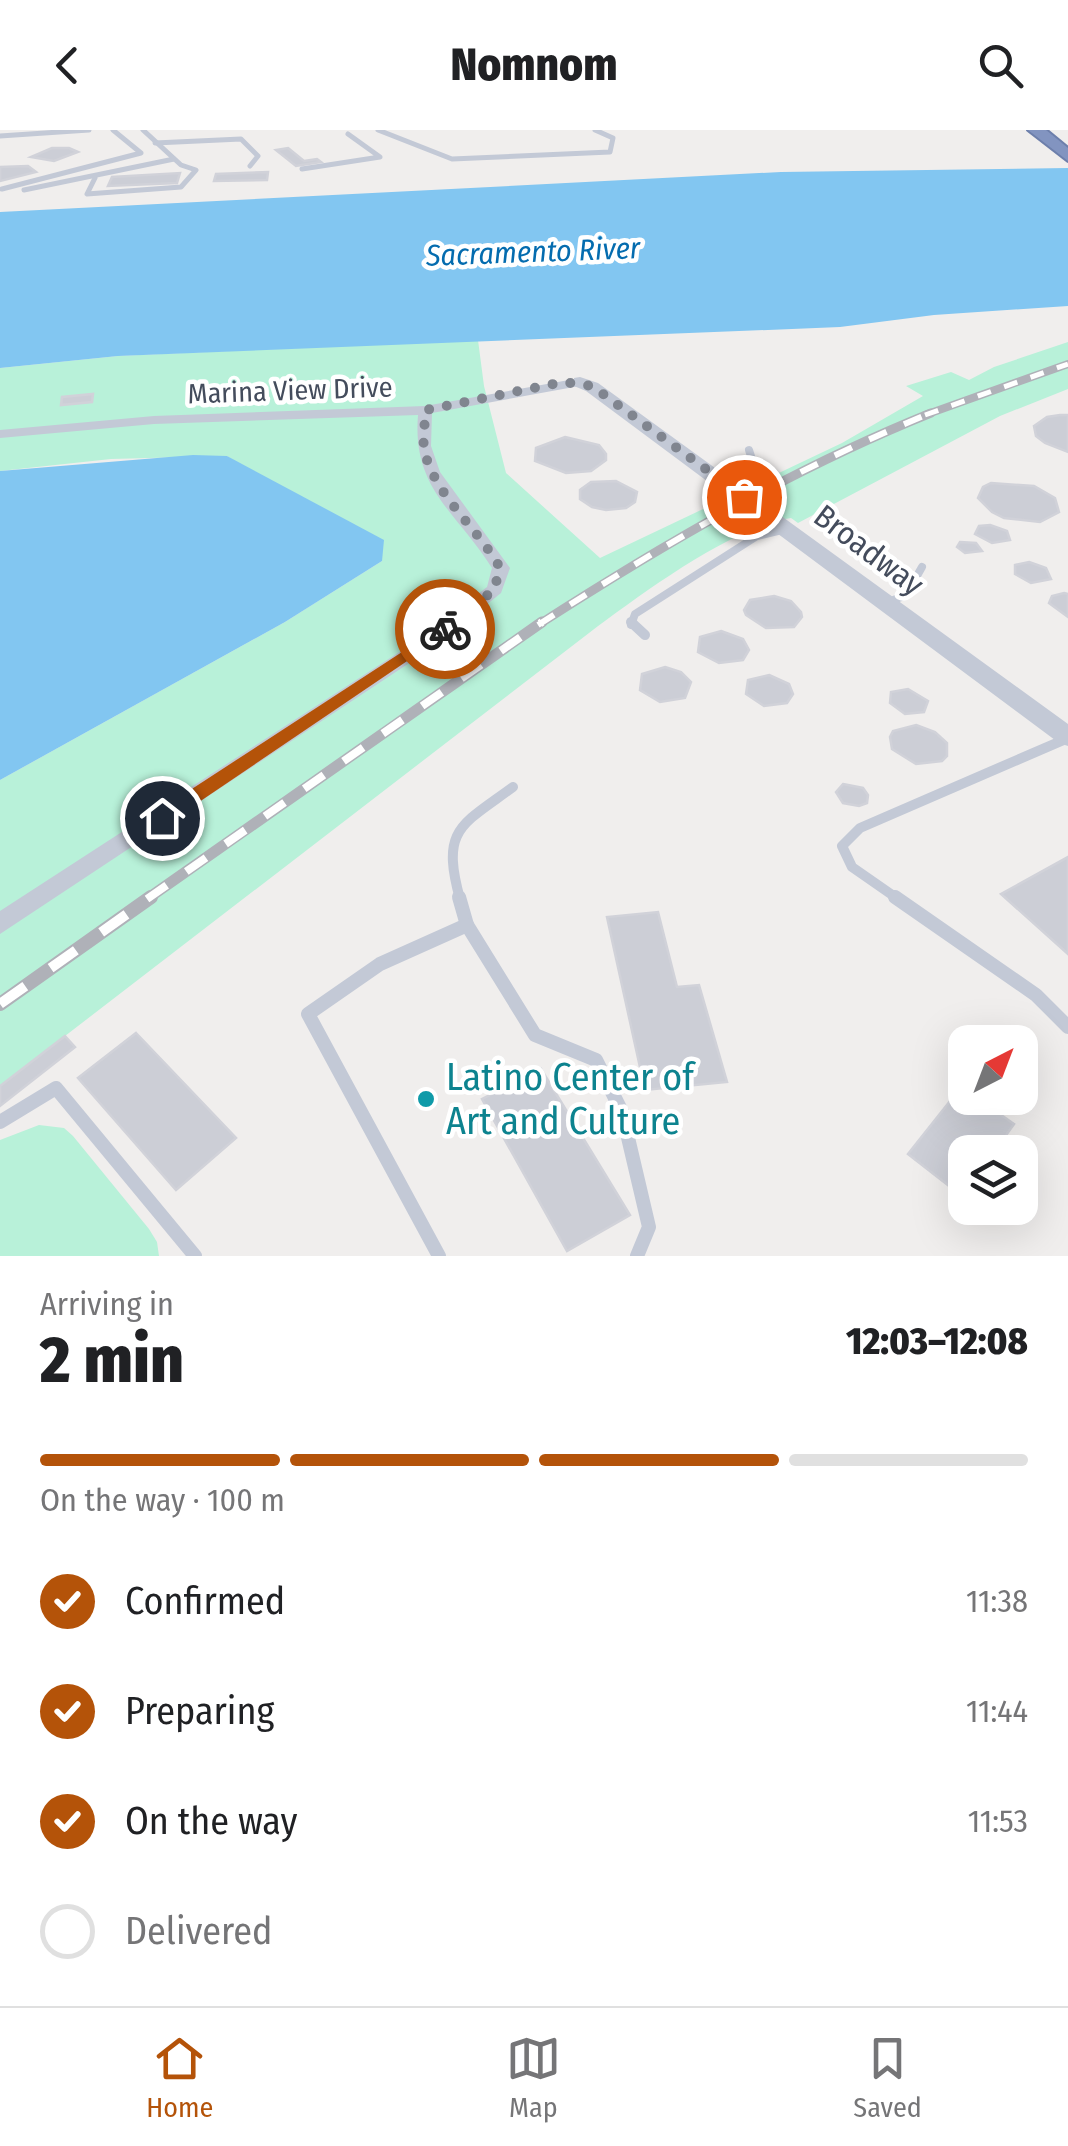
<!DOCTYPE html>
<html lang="en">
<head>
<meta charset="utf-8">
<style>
  body { margin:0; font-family:"Fira Sans Condensed",sans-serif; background:#f6f6f6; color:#202124; height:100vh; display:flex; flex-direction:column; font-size:38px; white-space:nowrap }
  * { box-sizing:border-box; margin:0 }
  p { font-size:32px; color:#757577 }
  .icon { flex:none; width:55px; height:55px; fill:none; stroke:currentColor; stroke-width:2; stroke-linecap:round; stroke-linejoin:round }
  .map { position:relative; height:1126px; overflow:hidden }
  .sheet { display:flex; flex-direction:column; background:#fff; flex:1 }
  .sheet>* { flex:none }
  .needle { width:65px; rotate:42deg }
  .buttons { position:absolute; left:948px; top:895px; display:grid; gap:20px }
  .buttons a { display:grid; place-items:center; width:90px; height:90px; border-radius:20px; background:#fff; box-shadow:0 10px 40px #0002; font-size:50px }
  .pin { position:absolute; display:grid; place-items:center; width:85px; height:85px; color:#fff; margin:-42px; border:5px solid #fff; border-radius:50%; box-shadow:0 2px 10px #0007 }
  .courier { position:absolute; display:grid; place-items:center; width:100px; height:100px; margin:-50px; border:8px solid #b45309; border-radius:50%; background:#fff; color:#222; box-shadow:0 2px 12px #0007 }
  .summary em { font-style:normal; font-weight:800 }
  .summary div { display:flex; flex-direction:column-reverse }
  .summary { display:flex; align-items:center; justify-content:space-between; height:170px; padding:0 40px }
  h1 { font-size:65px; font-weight:800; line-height:75px }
  .bar { display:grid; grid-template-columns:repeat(4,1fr); gap:15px 10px; align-content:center; height:120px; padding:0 40px }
  .bar i { height:12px; border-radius:8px; background:#e0e0e0 }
  .bar .on { background:#b45309 }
  .bar p { grid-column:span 4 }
  ol { padding:0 40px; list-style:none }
  li { display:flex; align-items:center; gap:30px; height:110px }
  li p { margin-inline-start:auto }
  li .icon { padding:10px; border-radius:50%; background:#b45309; color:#fff; stroke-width:4 }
  li:last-child { color:#757577 }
  li i { width:55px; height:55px; border:5px solid #e0e0e0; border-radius:50% }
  header { display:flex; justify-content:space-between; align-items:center; height:130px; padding:0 40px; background:#fff; font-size:45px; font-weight:800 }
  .menu { display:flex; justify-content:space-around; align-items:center; height:140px; border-top:2px solid #e0e0e0; background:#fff; font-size:28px; color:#757577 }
  .menu a { display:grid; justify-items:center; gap:5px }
  .menu .on { color:#b45309 }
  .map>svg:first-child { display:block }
  .green { fill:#b8f1d9 }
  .water { fill:#82c6f1 }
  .building { fill:#ccced6; stroke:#d1d2d9; stroke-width:2.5 }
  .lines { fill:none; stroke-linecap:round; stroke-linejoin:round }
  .motorway-casing { stroke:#6d7fab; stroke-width:4 }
  .service-far3 { stroke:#c3c9d6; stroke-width:5 }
  .service-far2 { stroke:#c3c9d6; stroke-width:8 }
  .service-far1 { stroke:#c3c9d6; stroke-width:10 }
  .service { stroke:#c3c9d6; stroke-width:14 }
  .minor { fill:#c3c9d6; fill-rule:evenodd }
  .tertiary { fill:#c3c9d6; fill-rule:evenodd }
  .motorway { fill:#8294c0; fill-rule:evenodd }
  .rail-far3-casing { stroke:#afb1b8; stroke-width:8 }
  .rail-far2-casing { stroke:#afb1b8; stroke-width:9 }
  .rail-far1-casing { stroke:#afb1b8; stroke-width:11 }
  .rail-casing { stroke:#afb1b8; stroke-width:14 }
  .rail-far3 { stroke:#fff; stroke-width:5; stroke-dasharray:14; stroke-linecap:butt }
  .rail-far2 { stroke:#fff; stroke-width:6; stroke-dasharray:19; stroke-linecap:butt }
  .rail-far1 { stroke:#fff; stroke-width:8; stroke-dasharray:24; stroke-linecap:butt }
  .rail { stroke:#fff; stroke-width:10; stroke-dasharray:31; stroke-linecap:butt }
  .route { fill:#b45309 }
  .done { stroke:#80858f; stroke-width:10; stroke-dasharray:0 18 }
  .culture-dot { fill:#0f9aa8; stroke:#fff; stroke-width:4 }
  .labels { text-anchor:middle; stroke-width:9; stroke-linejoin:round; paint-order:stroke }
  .far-street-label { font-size:28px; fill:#444c5c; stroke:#fff }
  .far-water-label { font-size:30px; font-style:italic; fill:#046caf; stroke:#fff }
  .street-label { font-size:32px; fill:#444c5c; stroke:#fff }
  .near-culture-label { font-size:38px; fill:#0d838f; stroke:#fff; text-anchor:start }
</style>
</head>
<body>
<header><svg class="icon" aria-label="back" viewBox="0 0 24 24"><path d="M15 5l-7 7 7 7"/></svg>Nomnom<svg class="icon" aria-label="search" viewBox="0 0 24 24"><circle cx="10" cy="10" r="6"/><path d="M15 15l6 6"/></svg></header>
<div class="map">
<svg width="1068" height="1126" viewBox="0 0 1068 1126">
  <rect width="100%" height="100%" fill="#f0eeed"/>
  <!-- green -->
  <g class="green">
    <path d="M478,210L484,256L506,343L600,428L842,313L923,266L906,256L951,242L969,250L994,237L1068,212V259L1000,286L798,393L791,388C731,397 640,465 589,503L0,956V650L285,492L382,431L227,326L111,329L0,341V238L118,226Z"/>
    <polygon points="39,995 64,998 73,1006 149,1099 157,1112 159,1126 0,1126 0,1010"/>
  </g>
  <!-- water -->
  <g class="water">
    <polygon points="1068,38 1068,176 934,185 840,197 118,226 0,238 0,82 781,42"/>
    <polygon points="193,325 227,326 384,410 382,431 285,492 0,650 0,341"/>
  </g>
  <!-- building -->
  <g class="building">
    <polygon points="52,18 69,18 78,22 54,31 31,27"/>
    <polygon points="288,18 304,31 317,29 321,32 296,36 276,20"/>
    <polygon points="28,36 36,42 0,51 0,37"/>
    <polygon points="268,42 267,50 214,51 216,44"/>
    <polygon points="180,43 177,53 108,56 112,47"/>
    <polygon points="93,264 92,272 61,275 62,267"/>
    <polygon points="1060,285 1068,285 1068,322 1045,313 1036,306 1034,296 1047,287"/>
    <polygon points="565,307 599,315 606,324 606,330 591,341 566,343 535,331 536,318"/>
    <polygon points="616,351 637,362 635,372 626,378 606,380 592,377 580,369 580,360 591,352"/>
    <polygon points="991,353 1034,356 1055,368 1059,382 1040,392 1004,388 992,382 978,368 983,357"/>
    <polygon points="990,395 1007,401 1010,410 992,413 975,404 979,396"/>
    <polygon points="960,412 976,413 982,421 965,423 957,417"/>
    <polygon points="1029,432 1046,438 1051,449 1031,453 1015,444 1015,435"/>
    <polygon points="1064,463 1068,464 1068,487 1049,473 1052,466"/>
    <polygon points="774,466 791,471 801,482 802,487 794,497 766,498 746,485 744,480 750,470"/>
    <polygon points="721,501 743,509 749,520 743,530 719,533 698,522 700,507"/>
    <polygon points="665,537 681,542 691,552 685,568 660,572 640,560 642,544"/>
    <polygon points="769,545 789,554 793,564 787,573 764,576 746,564 748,550"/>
    <polygon points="908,559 928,571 924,582 905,584 890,573 891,562"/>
    <polygon points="916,595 935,602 947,613 947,626 942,631 916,634 892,619 890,607 893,601"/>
    <polygon points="843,654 863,658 868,665 867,673 859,676 843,673 836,662"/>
    <polygon points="1068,727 1068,824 1001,764"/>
    <polygon points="658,782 677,857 699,855 727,952 645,960 607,787"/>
    <polygon points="136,903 236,1008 176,1060 78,948"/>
    <polygon points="65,906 75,917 0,976 0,956"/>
    <polygon points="541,939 630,1085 567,1121 482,969"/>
    <polygon points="962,956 965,968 977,968 1014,994 994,1022 965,1022 962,1066 908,1024"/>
  </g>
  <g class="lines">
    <!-- motorway casing -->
    <g class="motorway-casing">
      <polygon id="motorway" points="1028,0 1046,0 1068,18 1068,31"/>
    </g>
    <!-- service-far3 -->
    <g class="service-far3">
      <polyline points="378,0 452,29 610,22 613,8 595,0"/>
      <polyline points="0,6 89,0"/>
      <polyline points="155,13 241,9 258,26 250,36"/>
      <polyline points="302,39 380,27 348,4"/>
      <polyline points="95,48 87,64 181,57 196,40 181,35 143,0"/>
      <polyline points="2,59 141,23 113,0"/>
      <polyline points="24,60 174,29"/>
    </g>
    <!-- service-far2 -->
    <g class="service-far2">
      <polyline points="732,358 757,345 749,320"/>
      <polyline points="886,473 906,465 922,437"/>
      <polyline points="631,495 635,484 757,406 786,399"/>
    </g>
    <!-- service-far1 -->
    <g class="service-far1">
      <polyline points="631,492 645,505"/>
      <path d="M460,769C441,699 460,696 513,657"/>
      <polyline points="898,769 852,737 842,716 860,698 1068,608"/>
    </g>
    <!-- service -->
    <g class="service">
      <polyline points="459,767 467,795"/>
      <polyline points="895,767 1036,865 1068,897"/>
      <polyline points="0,992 56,958 195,1126"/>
      <polyline points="439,1126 308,884 380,834 467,795 535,905 596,930 622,982 649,1097 637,1126"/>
    </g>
    <!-- minor -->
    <path class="minor" d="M580,248L587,252L585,255L432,283L431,316L440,342L510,438L501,463L438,514L0,804V781L424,506L487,457L492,438C456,381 412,359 418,285L154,294L0,308V300L154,286L425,276Z"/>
    <!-- tertiary -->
    <polygon class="tertiary" points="580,247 598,253 1068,594 1068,616 1059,613 586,261 574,256 574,248"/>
    <!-- motorway -->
    <use href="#motorway" class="motorway"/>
    <!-- rail-far3 casing -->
    <g class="rail-far3-casing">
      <polyline id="rail-far3" points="925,285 1068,234"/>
    </g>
    <!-- rail-far2 casing -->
    <g class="rail-far2-casing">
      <path id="rail-far2" d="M538,495C664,414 792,339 931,283"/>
    </g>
    <!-- rail-far1 casing -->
    <g class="rail-far1-casing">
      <polyline id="rail-far1" points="147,769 542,492"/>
    </g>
    <!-- rail casing -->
    <g class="rail-casing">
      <polyline id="rail" points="0,874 151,767"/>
    </g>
    <!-- rail-far3 -->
    <use href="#rail-far3" class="rail-far3"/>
    <!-- rail-far2 -->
    <use href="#rail-far2" class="rail-far2"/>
    <!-- rail-far1 -->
    <use href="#rail-far1" class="rail-far1"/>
    <!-- rail -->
    <use href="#rail" class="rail"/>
  </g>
  <!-- route -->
  <polygon class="route" points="445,494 452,499 450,502 168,693 155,693 155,683"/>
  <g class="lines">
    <!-- done -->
    <path class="done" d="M445,499L494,460L500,438C479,400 439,369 426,327C421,314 425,294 426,280L563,252L592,256L744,367"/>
  </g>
  <!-- markers -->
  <circle class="culture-dot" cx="426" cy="969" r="10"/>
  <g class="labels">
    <!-- far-street labels -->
    <g class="far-street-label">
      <text transform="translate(290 260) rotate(-2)" y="10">Marina View Drive</text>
    </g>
    <!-- far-water labels -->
    <g class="far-water-label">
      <text transform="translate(533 122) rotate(-2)" y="10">Sacramento River</text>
    </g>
    <!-- street labels -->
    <g class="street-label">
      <text transform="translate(869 420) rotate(37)" y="11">Broadway</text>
    </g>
    <!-- near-culture labels -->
    <g class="near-culture-label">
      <text x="446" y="960">Latino Center of<tspan x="446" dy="44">Art and Culture</tspan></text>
    </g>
  </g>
</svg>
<div class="buttons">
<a><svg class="needle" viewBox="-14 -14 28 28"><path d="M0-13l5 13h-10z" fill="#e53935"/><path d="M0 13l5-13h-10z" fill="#757577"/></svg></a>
<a><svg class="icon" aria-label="layers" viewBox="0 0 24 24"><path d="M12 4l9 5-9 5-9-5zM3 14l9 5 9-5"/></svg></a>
</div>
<div class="pin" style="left:744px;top:367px;background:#ea580c"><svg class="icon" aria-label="bag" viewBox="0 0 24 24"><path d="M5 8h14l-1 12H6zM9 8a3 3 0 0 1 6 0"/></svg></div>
<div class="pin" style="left:162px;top:688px;background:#1f2937"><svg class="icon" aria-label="home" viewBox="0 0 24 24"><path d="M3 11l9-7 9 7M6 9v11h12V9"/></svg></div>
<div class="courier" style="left:445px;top:499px"><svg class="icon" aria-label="bike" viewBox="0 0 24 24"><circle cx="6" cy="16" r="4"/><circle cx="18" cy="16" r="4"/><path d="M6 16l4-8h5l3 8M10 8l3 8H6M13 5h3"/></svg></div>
</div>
<section class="sheet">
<div class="summary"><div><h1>2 min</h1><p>Arriving in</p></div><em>12:03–12:08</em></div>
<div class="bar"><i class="on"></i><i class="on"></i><i class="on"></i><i></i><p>On the way · 100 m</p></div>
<ol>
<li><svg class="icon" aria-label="check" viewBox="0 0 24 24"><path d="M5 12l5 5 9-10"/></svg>Confirmed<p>11:38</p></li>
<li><svg class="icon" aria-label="check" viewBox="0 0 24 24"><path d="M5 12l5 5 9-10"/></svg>Preparing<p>11:44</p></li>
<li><svg class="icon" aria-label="check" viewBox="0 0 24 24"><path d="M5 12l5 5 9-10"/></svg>On the way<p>11:53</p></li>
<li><i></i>Delivered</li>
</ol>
</section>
<nav class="menu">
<a class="on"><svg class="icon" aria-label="home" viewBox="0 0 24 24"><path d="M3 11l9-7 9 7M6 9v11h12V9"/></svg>Home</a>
<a><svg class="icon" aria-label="map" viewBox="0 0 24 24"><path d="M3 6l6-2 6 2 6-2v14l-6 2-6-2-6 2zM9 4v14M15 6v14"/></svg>Map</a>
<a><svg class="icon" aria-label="saved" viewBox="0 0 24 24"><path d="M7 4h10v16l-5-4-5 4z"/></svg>Saved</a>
</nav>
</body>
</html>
